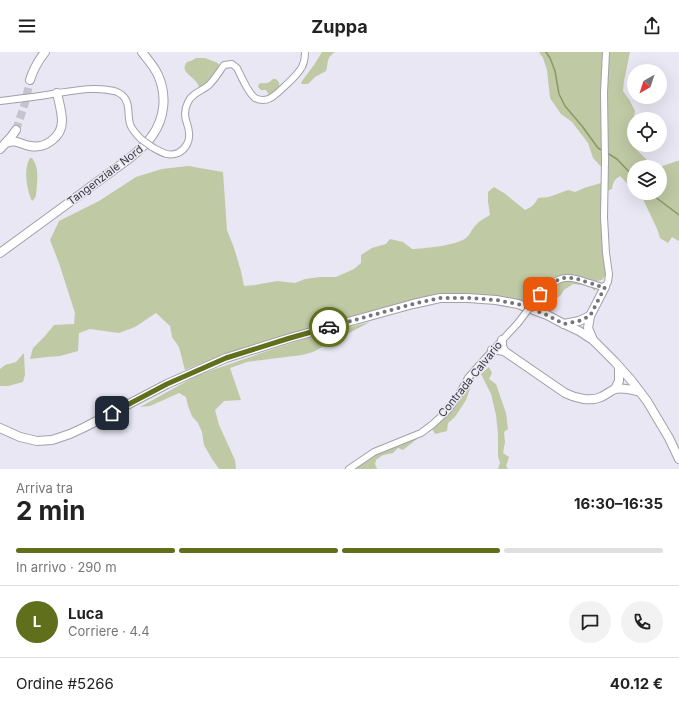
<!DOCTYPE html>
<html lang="it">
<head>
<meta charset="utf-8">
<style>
  body { margin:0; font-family:Inter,sans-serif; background:#f2f2f2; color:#222; height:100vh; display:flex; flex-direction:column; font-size:15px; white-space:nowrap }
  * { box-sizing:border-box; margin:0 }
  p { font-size:13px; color:#767676 }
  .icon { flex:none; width:22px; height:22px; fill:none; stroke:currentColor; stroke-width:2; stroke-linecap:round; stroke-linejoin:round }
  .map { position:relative; height:417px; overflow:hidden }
  .side { display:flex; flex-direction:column; background:#fff; flex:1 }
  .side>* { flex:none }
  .needle { width:26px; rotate:219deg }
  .buttons { position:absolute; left:627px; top:12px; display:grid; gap:8px }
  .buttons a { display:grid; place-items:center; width:40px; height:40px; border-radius:50%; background:#fff; box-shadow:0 4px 16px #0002; font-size:20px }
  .pin { position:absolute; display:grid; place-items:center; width:34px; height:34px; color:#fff; margin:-17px; border-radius:8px; box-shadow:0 2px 6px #0006 }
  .courier { position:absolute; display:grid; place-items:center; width:40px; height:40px; margin:-20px; border:3px solid #5f6f1b; border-radius:50%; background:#fff; color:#222; box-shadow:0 1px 5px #0007 }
  .summary em { font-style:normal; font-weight:700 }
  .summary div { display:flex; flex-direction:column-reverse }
  .summary { display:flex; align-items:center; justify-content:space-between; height:68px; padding:0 16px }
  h1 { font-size:26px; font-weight:700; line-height:30px }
  .bar { display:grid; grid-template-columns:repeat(4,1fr); gap:6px 4px; align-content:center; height:48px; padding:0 16px }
  .bar i { height:5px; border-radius:3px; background:#e0e0e0 }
  .bar .on { background:#5f6f1b }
  .bar p { grid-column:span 4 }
  .line { display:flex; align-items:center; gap:10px; padding:0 16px; border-top:1px solid #e0e0e0 }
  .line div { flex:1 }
  .round { display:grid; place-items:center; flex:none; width:42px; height:42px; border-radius:21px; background:#f2f2f2 }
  header { display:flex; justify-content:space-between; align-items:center; height:52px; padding:0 16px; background:#fff; font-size:18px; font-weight:700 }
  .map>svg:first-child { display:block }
  .green { fill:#bfc9a4 }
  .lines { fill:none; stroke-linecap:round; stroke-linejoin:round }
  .stream { stroke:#8b9863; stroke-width:1.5 }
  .major-tunnel { stroke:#c5c4ce; stroke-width:8; stroke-dasharray:8 4; stroke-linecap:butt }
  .minor-casing { stroke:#a1a0ab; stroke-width:8 }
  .major-casing { stroke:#a1a0ab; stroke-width:10 }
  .minor { stroke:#fff; stroke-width:6 }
  .major { stroke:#fff; stroke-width:8 }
  .minor-bridge-casing { stroke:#a1a0ab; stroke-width:8; stroke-linecap:butt }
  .minor-bridge { stroke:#fff; stroke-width:6 }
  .done { stroke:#76757c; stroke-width:4; stroke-dasharray:0 7.2 }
  .route { stroke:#5f6f1b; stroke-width:5 }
  .labels { text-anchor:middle; stroke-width:3; stroke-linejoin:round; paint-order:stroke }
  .street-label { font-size:11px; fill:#38373c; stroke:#e8e7f3 }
</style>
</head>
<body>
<header><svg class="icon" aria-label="menu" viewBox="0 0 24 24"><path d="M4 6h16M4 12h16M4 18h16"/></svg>Zuppa<svg class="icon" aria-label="share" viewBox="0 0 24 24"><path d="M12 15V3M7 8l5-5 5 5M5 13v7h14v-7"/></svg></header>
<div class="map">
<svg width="679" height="417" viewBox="0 0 679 417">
  <rect width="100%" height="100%" fill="#e8e7f3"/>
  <!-- green -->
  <g class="green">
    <path d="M322,0H335C325,7 329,11 326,19L315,25L308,32H301L302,29L314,13Z"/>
    <path d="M539,0H630L624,29L623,39L630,49L635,59L633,71L634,72V93H637L635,96L654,115H634V138L620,124C615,127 613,130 612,137L607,139L606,120L593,106L588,91L572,70L561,62L550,46L547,18L543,6Z"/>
    <path d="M196,6H205L218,11L220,15C214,23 209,30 199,35C197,25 178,21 187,10L191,9Z"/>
    <path d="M273,27H276C283,33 278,38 273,44L269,43L266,38H261L258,35L259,32L261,31C267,32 269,31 273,27Z"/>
    <path d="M30,106H32C40,116 37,131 36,143L35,146L32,149C27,138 23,117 30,106Z"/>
    <polygon points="677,109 679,109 679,189 672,185 668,191 660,186 658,179 643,147 637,141 660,141 660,115"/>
    <path d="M188,114L223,120L227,178L234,196L241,219L244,234L255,233L277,229L295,231L305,227L320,225H336L354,217L361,211V203L372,196L386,192L390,187L403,190L412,197C423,197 458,193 466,186C470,183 472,177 475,174C479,169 485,166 490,163L488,150V140L494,135L504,141L525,158C532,155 535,152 538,146L549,145L568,138L575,140L584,136L601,131L602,135L601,140L606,218L605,224L602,228L597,229L595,239L590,234L573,232L564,238L561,243L552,250L550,261L536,256L538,250L525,247L523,252L473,243L447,242L394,254L225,302L185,318L179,295L172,285L170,274L156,261L135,275L119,281L90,277L79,281L78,299L60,304L47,305L30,307L33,296L45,284L54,273L74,272L75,261L59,211L50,188L59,169L99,149L136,125L162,117Z"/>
    <polygon points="370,270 313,300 302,303 247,310 230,316 241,348 224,349 215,358 219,373 235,408 236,417 219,417 212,407 204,393 202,380 198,371 192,364 188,354 186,345 179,341 150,354 140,355 198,323 276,296 311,285"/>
    <polygon points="24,301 25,323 23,330 8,334 0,334 0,317 5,313 16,310"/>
    <polygon points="485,311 473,328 466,348 455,365 448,371 447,379 435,382 431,375 468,329"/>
    <polygon points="489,315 492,321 489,327 496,332 506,361 508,377 504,380 505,390 503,401 509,405 506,414 508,417 498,417 500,411 498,404 498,382 496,363 491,342 481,322"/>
    <polygon points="418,386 403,398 398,396 393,401 383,403 376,408 375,412 377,417 351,417 384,398"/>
  </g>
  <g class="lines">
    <!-- stream -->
    <g class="stream">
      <polyline points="546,0 550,6 555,19 559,42 565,54 582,74 598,96 603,99"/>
      <polyline points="607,101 617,107 634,125"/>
      <polyline points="650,141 679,163"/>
    </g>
    <!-- major-tunnel -->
    <polyline class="major-tunnel" points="16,78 25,51 30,28"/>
    <!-- minor casing -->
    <g class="minor-casing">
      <g id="minor">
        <path d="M0,49C17,47 35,45 52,42C72,39 94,34 114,39C116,39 119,41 122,43C131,51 127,62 130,72C132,78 136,82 141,87"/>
        <path d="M152,95C161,100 168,105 178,101C186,97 190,89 189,81C189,74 185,69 185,62C185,58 186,54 188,50C192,41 202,39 209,33C215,27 219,20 224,13L232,12L237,16C241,24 248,41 255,46C268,53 277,41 285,34C290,29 296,24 300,18C304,13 305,6 305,0"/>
        <path d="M540,242C558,224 566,222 589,231C595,232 599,235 605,235L608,230L609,222L606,201L604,165L605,108L604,41L606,0"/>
        <polyline points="349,417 374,400 421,381 433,372 448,358 458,344 468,326 482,310 518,271"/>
      </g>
    </g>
    <!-- major casing -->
    <g class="major-casing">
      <g id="major">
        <path d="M30,28C33,18 38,9 45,0"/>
        <path d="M6,91C17,87 19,92 30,94C45,97 62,85 62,69C62,60 59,50 57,41"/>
        <polyline points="0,97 11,85 16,78"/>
        <path d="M0,201L130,106C138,99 146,93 152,84C165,66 167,43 158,23C154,14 147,7 142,0"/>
        <polyline points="564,272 579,269 590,264"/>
        <polyline points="502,288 502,294 504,299"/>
        <polyline points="593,288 588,276 590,264 605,235"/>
        <path d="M492,298H499L504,299L565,341C575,346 590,350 601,345C606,343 610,339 615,337C624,335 632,338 640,340"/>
        <polyline points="615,337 619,329 619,315"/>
        <polyline points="0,376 20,385 37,389 52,388 70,382 85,375 167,332 226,306 290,286 413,252 440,246 468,246 496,248 518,252 547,263 564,272 579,279 593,288 615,310 631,328 647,349 669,386 679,407"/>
      </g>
    </g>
    <!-- minor -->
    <use href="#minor" class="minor"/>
    <!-- major -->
    <use href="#major" class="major"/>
    <!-- minor-bridge casing -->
    <g class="minor-bridge-casing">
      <g id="minor-bridge">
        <polyline points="141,87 152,95"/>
        <polyline points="518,271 540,242"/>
      </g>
    </g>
    <!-- minor-bridge -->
    <use href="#minor-bridge" class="minor-bridge"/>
  </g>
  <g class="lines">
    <!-- done -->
    <path class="done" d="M329,275L413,252L440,246H468L496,248L518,252L547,263L564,272L579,269L590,264L605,235C599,235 595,232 589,231C566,222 558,224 540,242"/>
    <!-- route -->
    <polyline class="route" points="112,361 167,332 226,306 290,286 329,275"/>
  </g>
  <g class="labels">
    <!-- street labels -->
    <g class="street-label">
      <text transform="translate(105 123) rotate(-37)" y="4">Tangenziale Nord</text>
      <text transform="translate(470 327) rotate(-51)" y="4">Contrada Calvario</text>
    </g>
  </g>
</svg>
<div class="buttons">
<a><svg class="needle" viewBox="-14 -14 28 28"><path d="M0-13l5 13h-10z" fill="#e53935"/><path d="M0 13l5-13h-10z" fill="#767676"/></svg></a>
<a><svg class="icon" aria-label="locate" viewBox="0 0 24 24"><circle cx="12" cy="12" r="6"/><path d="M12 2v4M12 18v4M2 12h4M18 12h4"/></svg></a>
<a><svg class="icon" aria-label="layers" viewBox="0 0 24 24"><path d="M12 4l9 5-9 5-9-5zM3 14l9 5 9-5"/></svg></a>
</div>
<div class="pin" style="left:540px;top:242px;background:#ea580c"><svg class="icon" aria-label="bag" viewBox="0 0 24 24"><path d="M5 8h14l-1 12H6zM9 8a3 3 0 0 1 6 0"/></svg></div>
<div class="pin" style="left:112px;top:361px;background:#1f2937"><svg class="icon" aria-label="home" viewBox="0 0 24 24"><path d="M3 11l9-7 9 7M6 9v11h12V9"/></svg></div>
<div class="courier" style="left:329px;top:275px"><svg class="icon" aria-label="car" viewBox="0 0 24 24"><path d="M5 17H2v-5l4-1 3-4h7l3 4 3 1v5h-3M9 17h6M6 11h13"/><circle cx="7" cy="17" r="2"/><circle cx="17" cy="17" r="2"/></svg></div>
</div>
<section class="side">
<div class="summary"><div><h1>2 min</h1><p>Arriva tra</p></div><em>16:30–16:35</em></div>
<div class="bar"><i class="on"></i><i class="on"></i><i class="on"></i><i></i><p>In arrivo · 290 m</p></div>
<div class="line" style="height:72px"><b class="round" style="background:#5f6f1b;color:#fff">L</b><div><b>Luca</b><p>Corriere · 4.4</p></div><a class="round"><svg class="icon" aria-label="chat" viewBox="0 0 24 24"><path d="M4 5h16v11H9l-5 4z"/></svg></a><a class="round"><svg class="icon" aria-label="phone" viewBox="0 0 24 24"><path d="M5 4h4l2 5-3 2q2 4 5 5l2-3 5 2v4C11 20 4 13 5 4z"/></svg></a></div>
<div class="line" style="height:52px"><div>Ordine #5266</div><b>40.12 €</b></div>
</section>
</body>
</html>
